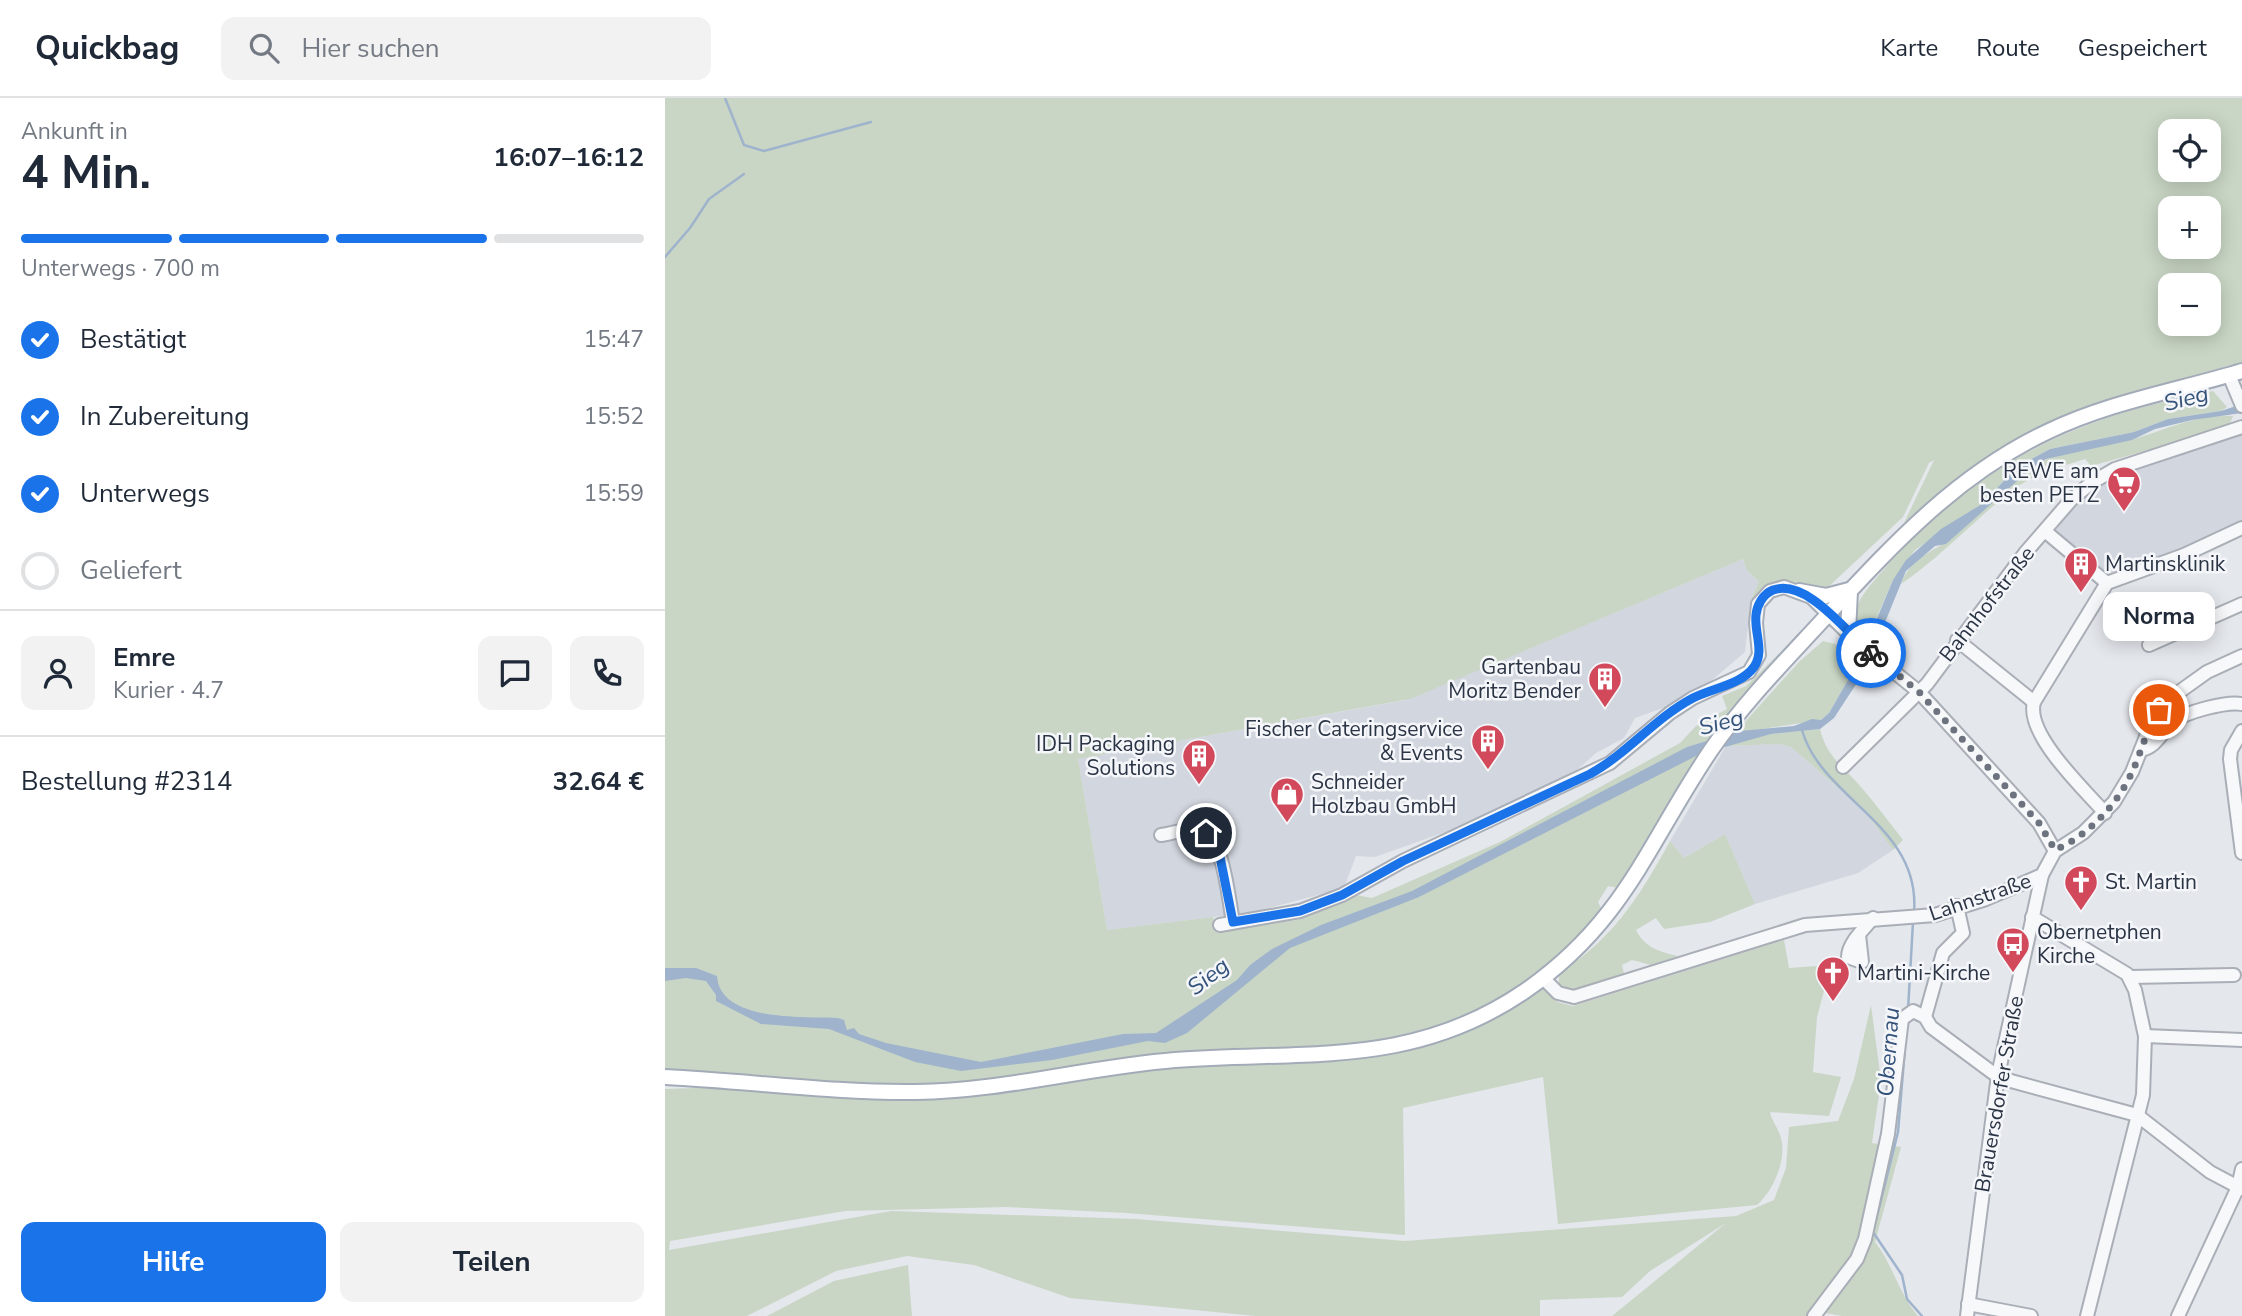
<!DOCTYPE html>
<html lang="de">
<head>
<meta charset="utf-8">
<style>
  body { margin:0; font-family:"Nunito Sans",sans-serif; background:#f2f2f3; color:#1f2937; height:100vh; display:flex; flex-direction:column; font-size:26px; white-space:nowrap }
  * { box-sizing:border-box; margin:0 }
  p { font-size:23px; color:#747a83 }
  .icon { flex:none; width:38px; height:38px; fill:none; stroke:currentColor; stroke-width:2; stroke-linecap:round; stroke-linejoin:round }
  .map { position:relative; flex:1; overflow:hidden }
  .side { display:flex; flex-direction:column; background:#fff; width:665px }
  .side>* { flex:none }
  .controls { position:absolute; left:1493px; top:21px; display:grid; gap:14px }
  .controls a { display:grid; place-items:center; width:63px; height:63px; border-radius:14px; background:#fff; box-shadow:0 4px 18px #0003; font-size:35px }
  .pin { position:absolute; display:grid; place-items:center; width:60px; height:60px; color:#fff; margin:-30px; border:4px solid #fff; border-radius:50%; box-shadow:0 2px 7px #0007 }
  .courier { position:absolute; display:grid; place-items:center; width:70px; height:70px; margin:-35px; border:5px solid #1a73e8; border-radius:50%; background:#fff; color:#222; box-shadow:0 2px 9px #0007 }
  .bubble { position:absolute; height:49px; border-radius:14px; background:#fff; box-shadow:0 4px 18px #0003; font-size:23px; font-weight:700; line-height:49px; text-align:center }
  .head em { font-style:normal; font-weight:700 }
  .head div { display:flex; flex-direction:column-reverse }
  .head { display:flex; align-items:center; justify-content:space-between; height:119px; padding:0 21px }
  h1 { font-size:46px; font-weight:700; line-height:52px }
  .bar { display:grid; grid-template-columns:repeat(4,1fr); gap:10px 7px; align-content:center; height:84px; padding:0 21px }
  .bar i { height:9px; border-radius:5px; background:#e0e1e3 }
  .bar .on { background:#1a73e8 }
  .bar p { grid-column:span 4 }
  .line { display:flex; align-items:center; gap:18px; padding:0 21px; border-top:2px solid #e0e1e3 }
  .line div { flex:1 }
  .round { display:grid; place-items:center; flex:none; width:74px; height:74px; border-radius:14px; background:#f2f2f3 }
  ol { padding:0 21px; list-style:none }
  li { display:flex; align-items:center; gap:21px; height:77px }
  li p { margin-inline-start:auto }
  li .icon { padding:7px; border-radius:50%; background:#1a73e8; color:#fff; stroke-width:4 }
  li:last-child { color:#747a83 }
  li i { width:38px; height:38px; border:4px solid #e0e1e3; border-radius:50% }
  .cta { display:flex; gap:14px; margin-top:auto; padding:14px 21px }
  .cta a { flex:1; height:80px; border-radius:14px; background:#1a73e8; color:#fff; font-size:28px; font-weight:700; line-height:80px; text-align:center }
  .cta a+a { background:#f2f2f3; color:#1f2937 }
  header { display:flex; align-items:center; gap:42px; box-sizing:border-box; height:98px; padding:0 35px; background:#fff; border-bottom:2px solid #e0e1e3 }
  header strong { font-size:33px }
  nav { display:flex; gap:38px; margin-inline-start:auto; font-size:24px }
  .search { width:490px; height:63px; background:#f2f2f3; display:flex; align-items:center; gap:18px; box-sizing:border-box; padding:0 24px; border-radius:14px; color:#747a83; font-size:26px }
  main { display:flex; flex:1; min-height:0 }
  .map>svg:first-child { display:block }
  .built { fill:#d2d6de }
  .green { fill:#c9d6c5; fill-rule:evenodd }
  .water { fill:#9fb4cc }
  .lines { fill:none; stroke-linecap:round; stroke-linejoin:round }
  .stream { stroke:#9fb4cc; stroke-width:2.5 }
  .minor-casing { stroke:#a9aeb7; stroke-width:16 }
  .major-casing { stroke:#a3abb8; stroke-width:18 }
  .minor { stroke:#f7f8fa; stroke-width:12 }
  .major { stroke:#fff; stroke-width:14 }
  .done { stroke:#6c737f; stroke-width:7; stroke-dasharray:0 12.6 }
  .route { stroke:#1a73e8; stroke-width:9 }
  .labels { text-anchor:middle; stroke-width:5; stroke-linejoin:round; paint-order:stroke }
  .poi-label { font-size:21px; fill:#2b3445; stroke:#f4f6f9; text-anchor:start }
  .street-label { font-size:21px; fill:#2b3445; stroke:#f4f6f9 }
  .water-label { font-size:23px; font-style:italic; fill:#34527a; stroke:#f4f6f9 }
</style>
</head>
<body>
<header>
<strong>Quickbag</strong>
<div class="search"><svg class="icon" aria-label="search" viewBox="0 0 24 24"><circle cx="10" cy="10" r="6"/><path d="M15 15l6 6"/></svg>Hier suchen</div>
<nav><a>Karte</a><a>Route</a><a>Gespeichert</a></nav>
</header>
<main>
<section class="side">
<div class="head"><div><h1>4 Min.</h1><p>Ankunft in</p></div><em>16:07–16:12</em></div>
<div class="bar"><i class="on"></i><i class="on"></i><i class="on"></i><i></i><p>Unterwegs · 700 m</p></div>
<ol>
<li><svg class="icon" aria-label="check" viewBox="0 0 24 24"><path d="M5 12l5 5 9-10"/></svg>Bestätigt<p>15:47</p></li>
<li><svg class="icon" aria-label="check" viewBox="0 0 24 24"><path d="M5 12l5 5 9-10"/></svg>In Zubereitung<p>15:52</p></li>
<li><svg class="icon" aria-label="check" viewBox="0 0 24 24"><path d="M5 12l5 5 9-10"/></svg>Unterwegs<p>15:59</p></li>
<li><i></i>Geliefert</li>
</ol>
<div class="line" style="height:126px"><a class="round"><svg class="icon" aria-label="person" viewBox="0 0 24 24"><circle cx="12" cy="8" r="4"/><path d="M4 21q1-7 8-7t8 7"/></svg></a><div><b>Emre</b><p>Kurier · 4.7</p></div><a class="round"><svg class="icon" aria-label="chat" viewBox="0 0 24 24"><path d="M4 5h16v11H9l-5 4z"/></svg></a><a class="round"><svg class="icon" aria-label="phone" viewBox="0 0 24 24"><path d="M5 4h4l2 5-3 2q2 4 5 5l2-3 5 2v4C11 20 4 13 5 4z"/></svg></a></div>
<div class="line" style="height:91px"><div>Bestellung #2314</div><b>32.64 €</b></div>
<div class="cta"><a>Hilfe</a><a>Teilen</a></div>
</section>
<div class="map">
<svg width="1577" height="1218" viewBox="0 0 1577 1218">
  <rect width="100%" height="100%" fill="#e4e7ec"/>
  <!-- built -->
  <g class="built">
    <polygon points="1577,334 1577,425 1442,482 1389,434 1417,399 1438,382"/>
    <polygon points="1078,461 1081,471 1094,484 1086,502 1080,554 1040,588 1001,609 970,620 959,640 931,655 902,681 811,723 710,759 691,758 679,790 589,814 442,832 413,661 741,602"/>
    <polygon points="1115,646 1126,649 1199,712 1228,752 1193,775 1090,806 1060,736 1019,760 1005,743 1061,648"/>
  </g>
  <!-- green -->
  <g class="green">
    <path d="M0,0H1577V264C1440,303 1349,327 1239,425L1269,362L1264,365L1238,419L1160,492C1142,488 1121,478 1103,487C1096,490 1092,498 1086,502L1094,484L1081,471L1078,461L745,601L413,661L442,832L548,819L553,831L632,822L691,797L707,800L835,744L1015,645L1031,628L1062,611L1057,598L1081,588L1136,534L1106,564L1049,633L954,790L943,788L933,804L938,814L869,880L892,904L908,908L1119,842L1124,870L1166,867L1152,919L1148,974L1176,979L1164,1018L1105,1014C1107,1024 1114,1031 1116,1040C1122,1062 1108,1093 1092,1107L893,1126L878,979L738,1010L740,1137L461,1115L341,1109L180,1113L5,1143L4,1152L226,1113L471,1121L740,1143L1071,1118L1109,1102L1121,1070L1124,1029L1173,1023L1189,981L1206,907L1216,983L1207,1045L1236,1049L1210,1144C1228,1167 1234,1196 1253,1218H1177L1155,1214L1153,1218H947L1061,1125L985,1173L957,1199L875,1202V1218H591L405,1200L309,1167L242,1158L171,1173L82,1218H0V991L60,989L204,1002L333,994L332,982L224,990L0,972ZM1505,33H1544V72H1505ZM1505,110H1544V149H1505ZM1505,187H1544V226H1505Z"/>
    <path d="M1548,293L1562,309L1556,313L1503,321L1469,334L1385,351L1352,369L1317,406L1250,452L1228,482L1203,539C1177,517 1198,496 1214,477C1308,368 1408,319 1548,293Z"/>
    <path d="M1568,318L1564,328L1549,334L1426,368L1420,361C1394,369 1366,377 1345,394C1307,424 1276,459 1236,486C1247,456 1272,454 1294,434C1321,411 1348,379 1380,362C1405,349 1437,349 1464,342C1498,334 1530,315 1568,318Z"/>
    <polygon points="1158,543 1170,546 1195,561 1164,615 1156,622 1070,635 1134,564"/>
    <path d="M1155,631C1161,658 1179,669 1196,689C1211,706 1224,724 1238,742L1228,752L1199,712L1126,649L1115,646L1061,648L1104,636Z"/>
    <path d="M1060,736L1090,806L1045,824L999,831L991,820L971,832C980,850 995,854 1013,858L986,867L967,862L957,867L959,876L904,893L894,887V878C908,865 923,855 936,842C965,814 986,778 1005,743L1019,760Z"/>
    <polygon points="243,1167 247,1218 102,1218 169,1183"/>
  </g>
  <!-- water -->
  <path class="water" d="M1577,306V315L1527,322L1490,331L1467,342L1381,361L1360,376L1281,446L1270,448L1241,473L1201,571L1169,620L1155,631L1106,636L1035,656L754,799L625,850L522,935L500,945L483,943L387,962L296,973L250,964L164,931L96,926L51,903V897L41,883L21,880L0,883V870H31L52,878C55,925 141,918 173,920L179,922L182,932L189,930L194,936L221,945L316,964L458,936L491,935L572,882L585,867L607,851L656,827L747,793L1022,649L1075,633L1129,628L1147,621L1156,622L1164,615L1195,561L1228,482L1241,462L1276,431L1317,406L1352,369L1385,351L1469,334L1503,321L1556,313Z"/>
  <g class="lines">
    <!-- stream -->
    <g class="stream">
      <polyline points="60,0 79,47 99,53 206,24"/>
      <polyline points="0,159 25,130 44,101 79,76"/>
      <path d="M1137,632C1156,701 1256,727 1249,814"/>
      <polyline points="1243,912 1248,824"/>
      <polyline points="1240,950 1233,1034 1208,1134 1237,1177 1242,1201 1257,1218"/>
    </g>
    <!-- minor casing -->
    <g class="minor-casing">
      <g id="minor">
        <polyline points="1564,277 1577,308"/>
        <polyline points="1381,434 1442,485"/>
        <polyline points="1292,542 1369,604"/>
        <polyline points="1484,547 1577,506"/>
        <polyline points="1577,633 1566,652 1565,661 1577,755"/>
        <path d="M1476,652C1492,649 1496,634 1508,624C1520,614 1562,603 1577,606"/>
        <polyline points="1178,669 1262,586 1360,455 1406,402 1426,385 1450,371 1577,329"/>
        <path d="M1440,715C1419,691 1360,636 1369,604L1442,485L1519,457L1577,430"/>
        <path d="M496,737C509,735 528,728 540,735C559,745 564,804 568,824"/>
        <polyline points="1367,819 1462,876 1470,892 1480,938 1478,997 1422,1218"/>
        <polyline points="555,827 635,813 677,797 738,763 945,665 1005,615 1028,600 1084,574 1094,557 1091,525 1093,506 1105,493 1119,489 1146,499 1191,543 1254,594 1374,725 1390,753"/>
        <path d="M1194,837L1197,864L1183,859C1183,845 1199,831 1208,820"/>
        <polyline points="1465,879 1569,877"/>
        <polyline points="878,880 893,895 909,899 1140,827 1270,817 1321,801 1377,777 1390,753 1418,735 1449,704 1467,674 1488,621 1500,604 1542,574 1577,558"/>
        <polyline points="1260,919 1278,855 1298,835 1292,808"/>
        <polyline points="1480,938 1577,942"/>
        <polyline points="1303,1206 1366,1218"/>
        <polyline points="1149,1218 1192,1161 1200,1141 1223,1036 1237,921 1248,913 1260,919 1266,929 1328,975 1346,983 1472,1017 1545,1074 1577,1091"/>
        <polyline points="1302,1218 1333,977 1377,777"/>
        <polyline points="1513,1218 1573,1089 1577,1071"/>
      </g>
    </g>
    <!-- major casing -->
    <g class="major-casing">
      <g id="major">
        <polyline points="1134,493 1161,498 1184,492"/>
        <polyline points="1183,535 1185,493"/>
        <path d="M0,979C83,983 168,995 251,994C338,993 423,969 510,962C639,952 746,971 860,893C960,824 983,745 1046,652C1078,606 1118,565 1155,525C1224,451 1289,378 1382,334C1444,304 1511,293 1577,273"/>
      </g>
    </g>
    <!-- minor -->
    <use href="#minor" class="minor"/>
    <!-- major -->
    <use href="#major" class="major"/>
  </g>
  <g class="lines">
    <!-- done -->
    <path class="done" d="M1206,555L1254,594L1374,725L1390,752C1424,737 1453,706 1468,672C1477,652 1482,630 1494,612"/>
    <!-- route -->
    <path class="route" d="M541,735L553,749L568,824L635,813L677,797L738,763L925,676C963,655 990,620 1028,600C1047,590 1076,587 1089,569C1100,553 1089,535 1091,517C1092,507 1098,496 1108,492C1142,480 1182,535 1206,555"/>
  </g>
  <!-- icons -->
  <defs>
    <g id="supermarket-pin" transform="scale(1.75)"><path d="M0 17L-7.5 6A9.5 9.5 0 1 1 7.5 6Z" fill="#d1495b" stroke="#f4f6f9"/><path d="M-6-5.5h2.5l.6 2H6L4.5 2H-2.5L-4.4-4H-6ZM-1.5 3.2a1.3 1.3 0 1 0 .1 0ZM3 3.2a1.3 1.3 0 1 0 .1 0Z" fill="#fff"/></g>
    <g id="building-pin" transform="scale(1.75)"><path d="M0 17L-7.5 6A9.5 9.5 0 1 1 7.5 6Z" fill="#d1495b" stroke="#f4f6f9"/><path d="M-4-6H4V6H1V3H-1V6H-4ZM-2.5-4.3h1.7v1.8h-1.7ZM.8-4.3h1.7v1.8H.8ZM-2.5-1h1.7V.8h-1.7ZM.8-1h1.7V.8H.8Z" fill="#fff"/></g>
    <g id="shop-pin" transform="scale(1.75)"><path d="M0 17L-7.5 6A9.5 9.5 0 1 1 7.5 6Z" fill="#d1495b" stroke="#f4f6f9"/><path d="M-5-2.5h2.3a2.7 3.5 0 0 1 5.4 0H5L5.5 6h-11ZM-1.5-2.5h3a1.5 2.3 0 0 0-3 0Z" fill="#fff"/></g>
    <g id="church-pin" transform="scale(1.75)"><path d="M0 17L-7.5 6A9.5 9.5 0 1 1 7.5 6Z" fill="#d1495b" stroke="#f4f6f9"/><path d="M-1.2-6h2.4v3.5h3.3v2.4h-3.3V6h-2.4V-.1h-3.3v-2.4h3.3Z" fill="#fff"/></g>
    <g id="bus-pin" transform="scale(1.75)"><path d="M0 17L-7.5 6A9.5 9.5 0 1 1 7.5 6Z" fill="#d1495b" stroke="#f4f6f9"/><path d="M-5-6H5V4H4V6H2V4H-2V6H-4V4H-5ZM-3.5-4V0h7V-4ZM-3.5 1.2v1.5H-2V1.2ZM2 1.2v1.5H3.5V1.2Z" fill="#fff"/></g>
  </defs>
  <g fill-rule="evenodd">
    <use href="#supermarket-pin" x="1459" y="385"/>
    <use href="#building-pin" x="1416" y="466"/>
    <use href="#building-pin" x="940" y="581"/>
    <use href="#building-pin" x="823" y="643"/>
    <use href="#building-pin" x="534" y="658"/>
    <use href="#shop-pin" x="622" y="696"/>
    <use href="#church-pin" x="1416" y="784"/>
    <use href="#bus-pin" x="1348" y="846"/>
    <use href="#church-pin" x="1168" y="875"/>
  </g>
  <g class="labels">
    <!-- poi labels -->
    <g class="poi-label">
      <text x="1434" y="380" text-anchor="end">REWE am<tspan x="1434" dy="24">besten PETZ</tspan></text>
      <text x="1440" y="473">Martinsklinik</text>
      <text x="916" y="576" text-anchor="end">Gartenbau<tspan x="916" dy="24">Moritz Bender</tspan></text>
      <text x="798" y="638" text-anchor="end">Fischer Cateringservice<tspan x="798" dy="24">&amp; Events</tspan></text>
      <text x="510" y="653" text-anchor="end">IDH Packaging<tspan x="510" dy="24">Solutions</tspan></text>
      <text x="646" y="691">Schneider<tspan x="646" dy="24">Holzbau GmbH</tspan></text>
      <text x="1440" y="791">St. Martin</text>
      <text x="1372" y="841">Obernetphen<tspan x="1372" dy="24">Kirche</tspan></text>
      <text x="1192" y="882">Martini-Kirche</text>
    </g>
    <!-- street labels -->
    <g class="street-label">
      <text transform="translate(1322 506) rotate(-52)" y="7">Bahnhofstraße</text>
      <text transform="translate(1315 799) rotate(-19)" y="7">Lahnstraße</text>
      <text transform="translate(1334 996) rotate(-80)" y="7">Brauersdorfer Straße</text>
    </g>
    <!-- water labels -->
    <g class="water-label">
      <text transform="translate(1521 300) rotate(-14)" y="8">Sieg</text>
      <text transform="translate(1056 624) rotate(-14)" y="8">Sieg</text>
      <text transform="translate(543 878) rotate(-38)" y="8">Sieg</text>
      <text transform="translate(1223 954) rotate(-86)" y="8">Obernau</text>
    </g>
  </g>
</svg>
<div class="controls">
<a><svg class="icon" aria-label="locate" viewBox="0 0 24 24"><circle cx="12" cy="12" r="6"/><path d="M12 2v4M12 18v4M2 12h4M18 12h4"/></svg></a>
<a>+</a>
<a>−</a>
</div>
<div class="pin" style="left:1494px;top:612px;background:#ea580c"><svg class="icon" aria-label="bag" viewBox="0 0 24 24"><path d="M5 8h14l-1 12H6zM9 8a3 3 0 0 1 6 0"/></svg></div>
<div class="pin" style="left:541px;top:735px;background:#1f2937"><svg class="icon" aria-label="home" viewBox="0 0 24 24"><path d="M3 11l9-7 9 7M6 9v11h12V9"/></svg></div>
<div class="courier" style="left:1206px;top:555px"><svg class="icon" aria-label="bike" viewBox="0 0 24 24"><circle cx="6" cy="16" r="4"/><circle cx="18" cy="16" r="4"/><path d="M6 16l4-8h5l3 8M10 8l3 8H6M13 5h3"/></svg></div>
<div class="bubble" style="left:1438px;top:494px;width:112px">Norma</div>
</div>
</main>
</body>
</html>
